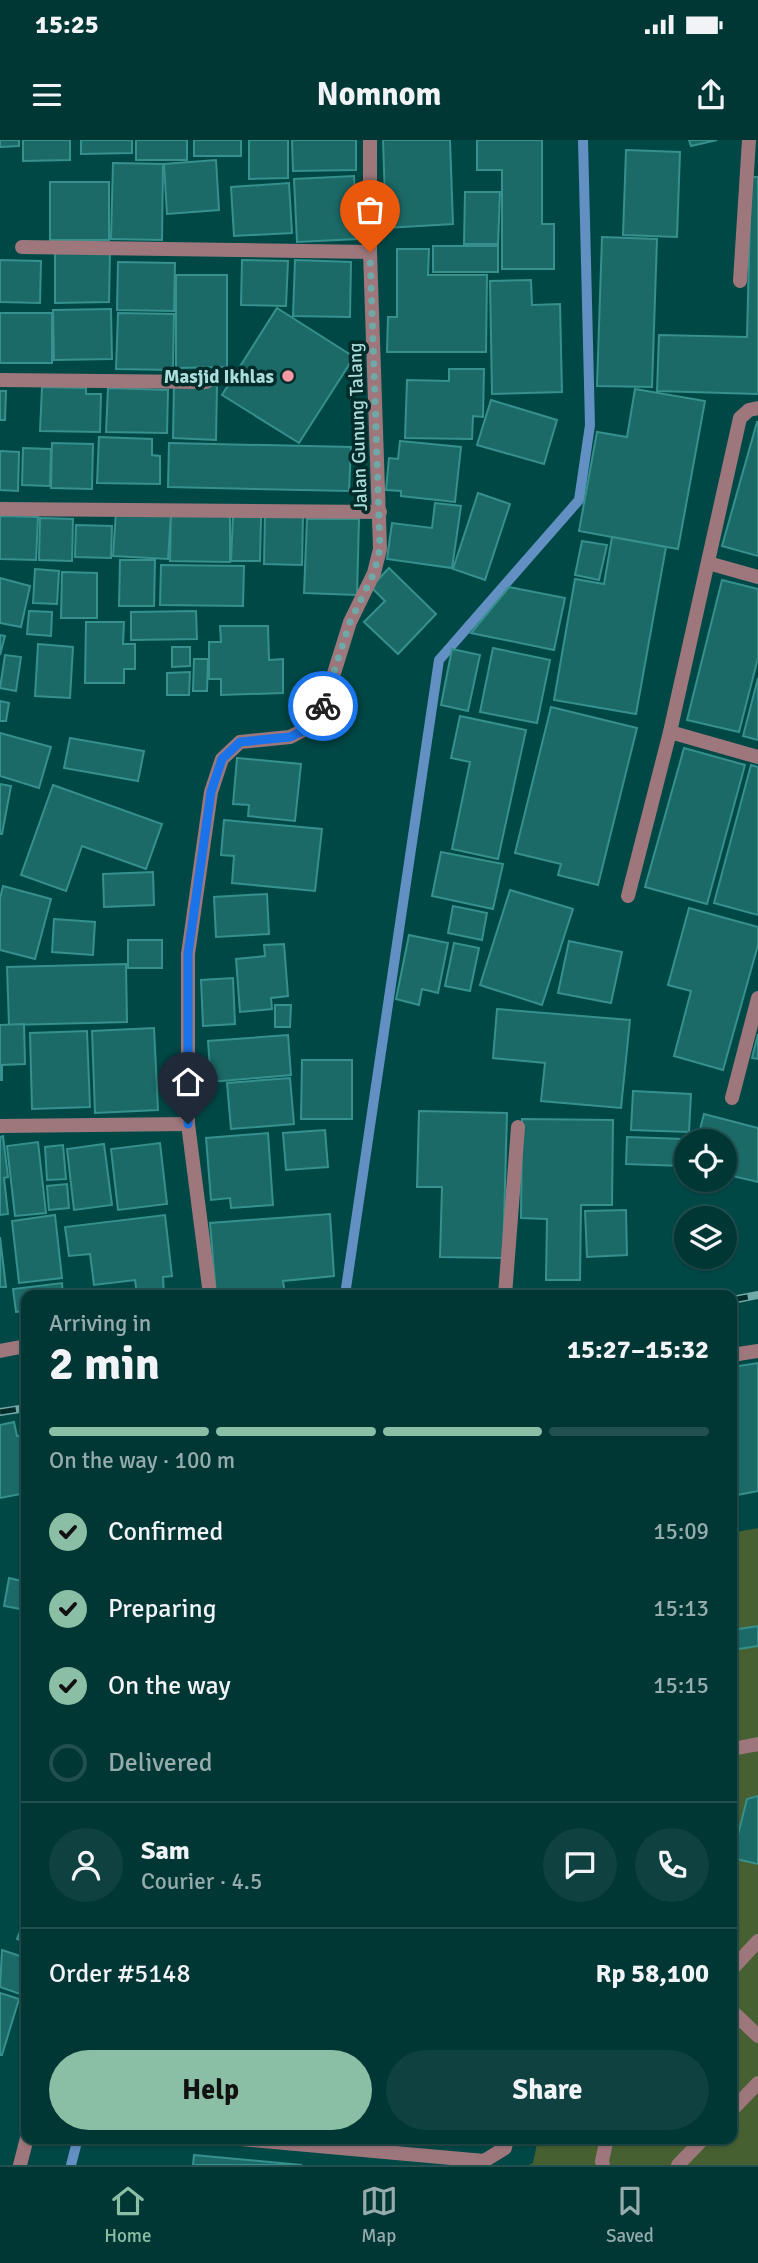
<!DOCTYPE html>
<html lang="en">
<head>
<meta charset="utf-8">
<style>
  body { margin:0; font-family:Signika,sans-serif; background:#0e4140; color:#f1f3f6; height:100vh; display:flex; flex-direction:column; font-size:26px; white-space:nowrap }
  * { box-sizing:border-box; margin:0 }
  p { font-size:23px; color:#95abac }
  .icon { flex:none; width:38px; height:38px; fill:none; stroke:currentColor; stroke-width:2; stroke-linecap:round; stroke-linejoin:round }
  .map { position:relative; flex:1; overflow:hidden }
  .details { position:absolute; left:21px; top:1150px; width:716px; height:854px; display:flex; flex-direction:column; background:#003634; border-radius:14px; box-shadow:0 2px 5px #0004,0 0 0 2px #22504f }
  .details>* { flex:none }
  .fabs { position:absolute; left:674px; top:989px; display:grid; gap:14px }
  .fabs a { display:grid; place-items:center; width:63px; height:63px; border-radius:50%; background:#003634; box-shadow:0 2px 5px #0004,0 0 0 2px #22504f; font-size:35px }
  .pin { position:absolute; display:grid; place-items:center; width:60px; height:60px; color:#fff; margin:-72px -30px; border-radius:50% 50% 50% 0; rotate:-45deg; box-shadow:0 0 7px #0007 }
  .pin .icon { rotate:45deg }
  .courier { position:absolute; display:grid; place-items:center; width:70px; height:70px; margin:-35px; border:5px solid #1a73e8; border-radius:50%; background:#fff; color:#222; box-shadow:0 2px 9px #0007 }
  .headline em { font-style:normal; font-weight:800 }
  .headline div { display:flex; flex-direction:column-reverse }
  .headline { display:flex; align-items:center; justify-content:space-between; height:119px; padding:0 28px }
  h1 { font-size:46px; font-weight:800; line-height:52px }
  .bar { display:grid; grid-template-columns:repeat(4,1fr); gap:10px 7px; align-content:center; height:84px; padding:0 28px }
  .bar i { height:9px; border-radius:5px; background:#22504f }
  .bar .selected { background:#8abfa5 }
  .bar p { grid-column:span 4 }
  .line { display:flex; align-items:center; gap:18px; padding:0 28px; border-top:2px solid #22504f }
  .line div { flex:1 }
  .round { display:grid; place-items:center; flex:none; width:74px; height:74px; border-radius:37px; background:#0e4140 }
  ol { padding:0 28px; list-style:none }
  li { display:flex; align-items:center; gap:21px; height:77px }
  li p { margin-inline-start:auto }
  li .icon { padding:7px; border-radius:50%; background:#8abfa5; color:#111; stroke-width:4 }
  li:last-child { color:#95abac }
  li i { width:38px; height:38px; border:4px solid #22504f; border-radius:50% }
  .button { display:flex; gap:14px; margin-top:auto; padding:14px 28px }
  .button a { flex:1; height:80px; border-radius:42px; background:#8abfa5; color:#111; font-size:28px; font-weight:800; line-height:80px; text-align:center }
  .button a+a { background:#0e4140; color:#f1f3f6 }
  .status { display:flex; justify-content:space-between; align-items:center; height:49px; padding:0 35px; background:#003634; direction:ltr }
  .status svg { height:19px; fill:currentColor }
  header { display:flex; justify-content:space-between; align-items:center; height:91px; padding:0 28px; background:#003634; font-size:32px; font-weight:800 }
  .dock { display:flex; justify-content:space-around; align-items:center; height:98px; border-top:2px solid #22504f; background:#003634; font-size:19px; color:#95abac }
  .dock a { display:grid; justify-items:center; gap:4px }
  .dock .selected { color:#8abfa5 }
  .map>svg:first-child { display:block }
  .green { fill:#476031 }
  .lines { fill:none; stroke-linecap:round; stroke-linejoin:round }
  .stream { stroke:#6290c3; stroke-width:10 }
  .building { fill:#1b6a68; stroke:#36908d; stroke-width:2 }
  .service { stroke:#9d777b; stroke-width:14 }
  .minor { stroke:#9d777b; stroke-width:14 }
  .rail-casing { stroke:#70aaa8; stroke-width:8 }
  .rail { stroke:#032b2a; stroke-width:5; stroke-dasharray:16; stroke-linecap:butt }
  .done { stroke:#6ea9a7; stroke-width:7; stroke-dasharray:0 12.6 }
  .route { stroke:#1a73e8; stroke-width:9 }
  .poi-dot { fill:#f49aa5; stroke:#032b2a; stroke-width:2.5 }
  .labels { text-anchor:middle; stroke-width:7; stroke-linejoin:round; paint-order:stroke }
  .poi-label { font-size:19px; font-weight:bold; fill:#aadddb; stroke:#032b2a; text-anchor:end }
  .street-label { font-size:19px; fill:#aadddb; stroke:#032b2a }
</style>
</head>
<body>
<div class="status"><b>15:25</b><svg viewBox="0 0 49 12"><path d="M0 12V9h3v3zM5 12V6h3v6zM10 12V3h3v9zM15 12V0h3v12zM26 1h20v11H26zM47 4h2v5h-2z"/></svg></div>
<header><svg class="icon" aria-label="menu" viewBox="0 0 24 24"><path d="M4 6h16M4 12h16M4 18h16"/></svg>Nomnom<svg class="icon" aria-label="share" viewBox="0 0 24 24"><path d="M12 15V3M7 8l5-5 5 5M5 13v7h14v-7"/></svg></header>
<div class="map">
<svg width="758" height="2025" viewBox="0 0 758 2025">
  <rect width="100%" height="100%" fill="#004846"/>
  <!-- green -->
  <polygon class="green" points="758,1388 758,2025 529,2025 533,2023 538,1999 732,1998 732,1393"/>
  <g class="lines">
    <!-- stream -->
    <g class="stream">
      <polyline points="345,1155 439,520 579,360 590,285 583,0"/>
      <polyline points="71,2025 78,1998"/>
    </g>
  </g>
  <!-- building -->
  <g class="building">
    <polygon points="0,0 19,0 19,6 0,7"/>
    <polygon points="23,0 70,0 70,20 23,21"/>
    <polygon points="81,0 132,0 132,13 81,14"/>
    <rect x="136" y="0" width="51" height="20"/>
    <rect x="194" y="0" width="47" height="16"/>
    <polygon points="249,0 288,0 288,38 249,39"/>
    <polygon points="292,0 356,0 356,30 293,31"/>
    <polygon points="383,0 450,0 453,84 386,88"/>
    <polygon points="477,0 542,0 542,84 554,84 554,129 502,129 502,30 477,30"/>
    <polygon points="689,0 717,0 691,6"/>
    <polygon points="626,10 680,12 677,97 623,95"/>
    <polygon points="216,20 219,70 167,74 164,24"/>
    <polygon points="113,23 163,24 162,100 111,99"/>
    <polygon points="354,36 358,99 297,102 294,39"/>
    <polygon points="751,37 758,37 758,254 657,251 659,195 747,197"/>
    <rect x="50" y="42" width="59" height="58"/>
    <polygon points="289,43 292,93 234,96 231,47"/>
    <polygon points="465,52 500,52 498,104 464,104"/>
    <polygon points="602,97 657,99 652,247 597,246"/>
    <rect x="433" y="106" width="65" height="26"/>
    <polygon points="397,109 429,109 428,135 487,135 486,212 387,212 388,177 397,177"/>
    <polygon points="55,111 110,111 109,162 55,163"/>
    <polygon points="0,120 41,121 40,163 0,162"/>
    <polygon points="242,120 288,121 286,166 241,165"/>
    <polygon points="295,120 351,122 350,177 293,176"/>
    <polygon points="118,122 175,123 174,171 117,170"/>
    <polygon points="176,135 227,135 227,227 176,228"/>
    <polygon points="531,140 532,165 560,164 562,252 492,254 490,141"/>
    <polygon points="277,168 354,217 299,303 222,255"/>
    <polygon points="111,169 112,219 54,220 53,170"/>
    <rect x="0" y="173" width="52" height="50"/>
    <polygon points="118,173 174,174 173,230 116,229"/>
    <polygon points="449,229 484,229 483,277 473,276 472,299 405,298 407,240 449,241"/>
    <polygon points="174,245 217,246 216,300 173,298"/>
    <polygon points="42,247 86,248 86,254 101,254 100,292 40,291"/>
    <polygon points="108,248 168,250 167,293 106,292"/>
    <polygon points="635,249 705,261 678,409 579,391 597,292 627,297"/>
    <polygon points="0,251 6,251 5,280 0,280"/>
    <polygon points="491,260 557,280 544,324 477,305"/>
    <polygon points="757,282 758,282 758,416 722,406"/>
    <polygon points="99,297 152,299 152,315 160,316 160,344 97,343"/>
    <polygon points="400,301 461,307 455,362 401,356 401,351 386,350 389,318 398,319"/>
    <polygon points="52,303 93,304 92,349 51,348"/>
    <polygon points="169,303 351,307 349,351 168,347"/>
    <polygon points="23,308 51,309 50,346 22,345"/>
    <polygon points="0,311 19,312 18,351 0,350"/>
    <polygon points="478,353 510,364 485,440 453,429"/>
    <polygon points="435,363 461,366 452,428 387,419 392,383 432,388"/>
    <polygon points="116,372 171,375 168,419 113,416"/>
    <polygon points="171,374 230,375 230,422 170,421"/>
    <polygon points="265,374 303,374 302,425 264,424"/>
    <polygon points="0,376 38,377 36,420 0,419"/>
    <polygon points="233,376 261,377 260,421 231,421"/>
    <polygon points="40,378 73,379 72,421 39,420"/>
    <polygon points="307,379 359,379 357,455 304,453"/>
    <polygon points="76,385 112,386 111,418 75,417"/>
    <polygon points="612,397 666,407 636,574 554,560 575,439 604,444"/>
    <polygon points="582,401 607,405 599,440 575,435"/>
    <polygon points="120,420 155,420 154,466 119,466"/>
    <polygon points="161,425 244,426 243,466 160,465"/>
    <polygon points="389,428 436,474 398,514 364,482 385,461 371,447"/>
    <polygon points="35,429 59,431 57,464 33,463"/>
    <polygon points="62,432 97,433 97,478 61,478"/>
    <polygon points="0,438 30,446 21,487 0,483"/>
    <polygon points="722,440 758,449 758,518 739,592 687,580"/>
    <polygon points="509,447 565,458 554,510 471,493"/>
    <polygon points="29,471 52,472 51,496 27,494"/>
    <polygon points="196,471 197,499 131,500 131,472"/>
    <polygon points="86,482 124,482 123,504 135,504 135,529 124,529 124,543 85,543"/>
    <polygon points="220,486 268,486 269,520 283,519 283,553 221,555 221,539 209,539 209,502 221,502"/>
    <polygon points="0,495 5,496 0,515"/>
    <polygon points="38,504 73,507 70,558 35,556"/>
    <polygon points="172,507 190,507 190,526 172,527"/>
    <polygon points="493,508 550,520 537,583 480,572"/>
    <polygon points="452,509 480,515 468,571 441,565"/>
    <polygon points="5,515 21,517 16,551 0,548"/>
    <polygon points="194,519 208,519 207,551 193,551"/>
    <polygon points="190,532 189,555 167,555 167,533"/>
    <polygon points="758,538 758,600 743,596"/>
    <polygon points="0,561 9,563 6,581 0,581"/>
    <polygon points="551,567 637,588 598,745 558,735 561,724 515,713"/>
    <polygon points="460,576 526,590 498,719 452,709 470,622 451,618"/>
    <polygon points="0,593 51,607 39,648 0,636"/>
    <polygon points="70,598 144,611 138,641 64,628"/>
    <polygon points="684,608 745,625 707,764 645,747"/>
    <polygon points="237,618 301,624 295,681 248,676 249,665 233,664"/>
    <polygon points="751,625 758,627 758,775 714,763"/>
    <polygon points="0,644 11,646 2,694 0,694"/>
    <polygon points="53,645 162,684 146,729 82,706 66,751 21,735"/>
    <polygon points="224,680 322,689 315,751 232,743 234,716 221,715"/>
    <polygon points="441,712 503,724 493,769 432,756"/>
    <polygon points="153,732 154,765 104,767 103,734"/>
    <polygon points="3,746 51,759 35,819 0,810 0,758"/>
    <polygon points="510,750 573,769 542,865 480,845"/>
    <polygon points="267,754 269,794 216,797 214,757"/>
    <polygon points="453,766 487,773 482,800 448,793"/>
    <polygon points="689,768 758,787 758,805 723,930 674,916 691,851 668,845"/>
    <polygon points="54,779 95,782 93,815 52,812"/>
    <polygon points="409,795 448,803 438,853 422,849 419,865 396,859"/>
    <rect x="128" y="800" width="34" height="28"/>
    <polygon points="569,801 622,812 611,863 558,853"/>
    <polygon points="454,803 479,808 470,851 445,846"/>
    <polygon points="284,804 288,856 271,858 272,869 240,872 236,819 265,816 264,805"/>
    <polygon points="126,824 127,882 9,885 7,827"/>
    <polygon points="233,838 235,884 203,886 201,840"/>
    <polygon points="275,865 291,865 290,887 275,887"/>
    <polygon points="497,869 630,880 621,968 541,961 545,923 493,918"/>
    <polygon points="24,884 25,924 2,925 2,940 0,940 0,885"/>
    <polygon points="154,888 158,970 95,973 92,891"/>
    <polygon points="87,891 90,967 32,969 30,893"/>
    <polygon points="758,894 758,919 752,918"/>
    <polygon points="288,895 291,935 211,942 208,901"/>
    <polygon points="302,920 352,920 352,979 301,979"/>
    <polygon points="290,938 294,984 231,989 227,943"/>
    <polygon points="633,951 691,954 689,992 631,990"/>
    <polygon points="419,971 507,973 503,1118 440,1117 442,1047 417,1047"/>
    <polygon points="704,974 758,988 758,1042 724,1034 724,1001 697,1001"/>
    <polygon points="522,979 613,980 612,1065 581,1065 580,1140 546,1140 547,1079 521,1078"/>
    <polygon points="325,990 328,1027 286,1030 283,993"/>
    <polygon points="268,993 273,1065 231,1068 230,1058 211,1060 206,998"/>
    <polygon points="3,996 8,1037 4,1038 8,1074 0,1075 0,997"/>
    <polygon points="627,997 684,999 683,1026 626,1024"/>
    <polygon points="38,1002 46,1073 15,1076 7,1006"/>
    <polygon points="160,1003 167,1064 118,1070 111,1009"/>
    <polygon points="104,1004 112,1065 74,1070 67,1009"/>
    <polygon points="63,1005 66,1039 47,1040 45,1007"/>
    <polygon points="67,1044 69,1068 49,1070 47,1046"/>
    <polygon points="626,1070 627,1115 587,1117 585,1071"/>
    <polygon points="330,1074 334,1136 283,1141 285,1155 216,1155 210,1083"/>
    <polygon points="55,1075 62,1138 19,1143 12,1081"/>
    <polygon points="165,1075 172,1136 163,1137 164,1155 137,1155 135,1140 94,1145 90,1114 69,1116 65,1087"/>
    <polygon points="0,1097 6,1147 0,1147"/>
    <polygon points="62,1143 63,1155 26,1155 26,1171 16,1172 13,1149"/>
    <polygon points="758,1223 758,1351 732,1356 732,1227"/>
    <polygon points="14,1282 17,1296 26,1295 26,1327 23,1328 26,1353 0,1358 0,1285"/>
    <polygon points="9,1438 26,1442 26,1470 4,1466"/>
    <polygon points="758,1486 758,1506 732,1510 732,1490"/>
    <polygon points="758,1656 758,1724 732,1718 747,1659"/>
    <polygon points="26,1776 26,1803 17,1799"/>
    <polygon points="2,1810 26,1818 26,1833 20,1854 0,1847"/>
    <polygon points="0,1853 19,1859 2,1915 0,1915"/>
    <polygon points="732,1886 738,1892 732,1901"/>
    <polygon points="194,2015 302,2025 193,2025"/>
  </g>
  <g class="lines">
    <!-- service -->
    <g class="service">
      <polyline points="740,141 749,0"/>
      <polyline points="732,1609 758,1604"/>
      <polyline points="732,1829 758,1801"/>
      <polyline points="732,1871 758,1896"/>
      <polyline points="732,1970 758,1943"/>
      <polyline points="603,2025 602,2021 607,1998"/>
      <polyline points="678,2025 704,1998"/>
    </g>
    <!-- minor -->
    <g class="minor">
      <polyline points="22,107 370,112"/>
      <polyline points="0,240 206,242"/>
      <polyline points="0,369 380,372"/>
      <polyline points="708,423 758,437"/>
      <polyline points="670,592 758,617"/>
      <polyline points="628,756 670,592 740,278 749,270 758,268"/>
      <polyline points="732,958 758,858"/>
      <polyline points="0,986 188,984"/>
      <polyline points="210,1155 188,984 188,814 211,652 222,619 240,602 290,597 313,585 325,562 350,482 374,433 380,409 370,112 370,0"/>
      <polyline points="505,1155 518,987"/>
      <polyline points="0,1211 26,1206"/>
      <polyline points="732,1215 758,1211"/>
      <polyline points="230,1998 484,2021 505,2008 507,1998"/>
      <polyline points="20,2025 27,1998"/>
    </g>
    <!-- rail casing -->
    <g class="rail-casing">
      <g id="rail">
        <polyline points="732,1160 758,1155"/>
        <polyline points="0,1272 26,1268"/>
      </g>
    </g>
    <!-- rail -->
    <use href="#rail" class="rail"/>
  </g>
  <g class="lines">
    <!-- done -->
    <polyline class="done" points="323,566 350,482 374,433 380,409 370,112"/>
    <!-- route -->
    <polyline class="route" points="188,984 188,814 211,652 222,619 240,602 290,597 313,586 323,566"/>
  </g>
  <!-- markers -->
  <circle class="poi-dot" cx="288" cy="236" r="7"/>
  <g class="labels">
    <!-- poi labels -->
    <g class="poi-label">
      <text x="274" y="243">Masjid Ikhlas</text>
    </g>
    <!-- street labels -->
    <g class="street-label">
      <text transform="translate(357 287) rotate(-92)" y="7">Jalan Gunung Talang</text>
    </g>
  </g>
</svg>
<div class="fabs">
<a><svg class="icon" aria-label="locate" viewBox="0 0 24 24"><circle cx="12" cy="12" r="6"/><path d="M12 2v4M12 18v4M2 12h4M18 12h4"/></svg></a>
<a><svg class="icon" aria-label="layers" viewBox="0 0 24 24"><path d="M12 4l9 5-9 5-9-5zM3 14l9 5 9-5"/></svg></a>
</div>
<div class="pin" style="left:370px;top:112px;background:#ea580c"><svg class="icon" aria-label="bag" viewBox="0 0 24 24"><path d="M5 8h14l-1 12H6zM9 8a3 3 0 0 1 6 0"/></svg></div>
<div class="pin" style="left:188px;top:984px;background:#1f2937"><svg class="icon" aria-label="home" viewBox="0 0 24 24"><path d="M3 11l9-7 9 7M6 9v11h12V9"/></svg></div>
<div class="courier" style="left:323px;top:566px"><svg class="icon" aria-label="bike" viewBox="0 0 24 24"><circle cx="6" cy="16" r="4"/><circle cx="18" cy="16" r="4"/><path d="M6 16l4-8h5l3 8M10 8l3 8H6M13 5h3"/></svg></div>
<section class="details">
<div class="headline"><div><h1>2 min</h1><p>Arriving in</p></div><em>15:27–15:32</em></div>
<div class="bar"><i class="selected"></i><i class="selected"></i><i class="selected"></i><i></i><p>On the way · 100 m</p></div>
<ol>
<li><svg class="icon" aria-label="check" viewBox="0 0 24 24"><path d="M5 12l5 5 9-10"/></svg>Confirmed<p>15:09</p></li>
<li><svg class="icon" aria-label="check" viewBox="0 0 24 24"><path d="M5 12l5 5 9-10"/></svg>Preparing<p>15:13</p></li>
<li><svg class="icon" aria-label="check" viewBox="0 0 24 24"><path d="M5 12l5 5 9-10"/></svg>On the way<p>15:15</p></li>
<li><i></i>Delivered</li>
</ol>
<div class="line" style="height:126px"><a class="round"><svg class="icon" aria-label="person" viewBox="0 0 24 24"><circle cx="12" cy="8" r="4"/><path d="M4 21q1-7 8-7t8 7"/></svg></a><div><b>Sam</b><p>Courier · 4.5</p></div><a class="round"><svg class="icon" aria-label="chat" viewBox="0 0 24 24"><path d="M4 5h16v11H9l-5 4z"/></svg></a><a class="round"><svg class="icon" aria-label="phone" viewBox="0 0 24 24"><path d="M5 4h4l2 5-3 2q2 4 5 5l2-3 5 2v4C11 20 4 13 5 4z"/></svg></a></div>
<div class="line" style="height:91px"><div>Order #5148</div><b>Rp 58,100</b></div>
<div class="button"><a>Help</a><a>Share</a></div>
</section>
</div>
<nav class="dock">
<a class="selected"><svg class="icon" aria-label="home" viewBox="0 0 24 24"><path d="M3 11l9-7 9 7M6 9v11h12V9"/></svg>Home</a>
<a><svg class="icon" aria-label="map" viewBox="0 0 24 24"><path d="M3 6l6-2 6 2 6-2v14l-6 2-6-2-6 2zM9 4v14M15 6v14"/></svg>Map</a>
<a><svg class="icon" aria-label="saved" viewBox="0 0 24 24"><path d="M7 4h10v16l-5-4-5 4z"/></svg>Saved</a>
</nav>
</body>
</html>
